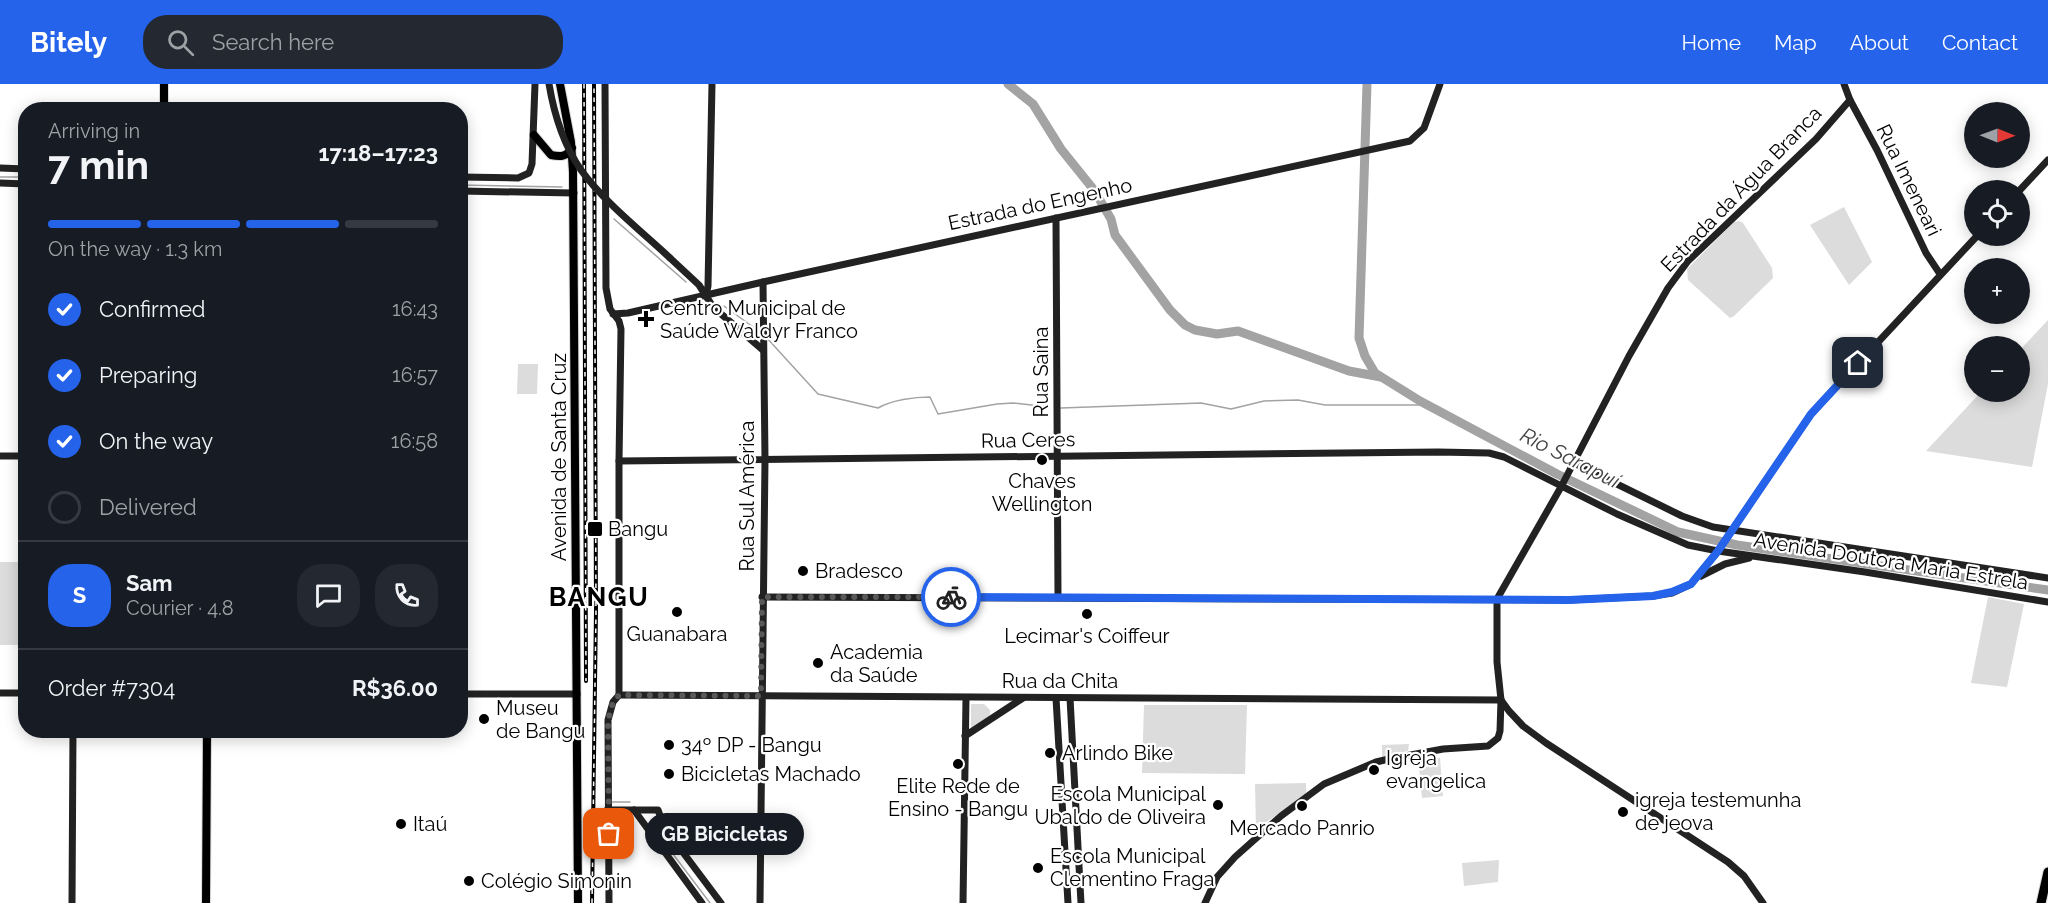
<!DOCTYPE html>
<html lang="en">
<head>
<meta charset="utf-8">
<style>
  body { margin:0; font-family:Raleway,sans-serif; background:#242831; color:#f1f3f6; height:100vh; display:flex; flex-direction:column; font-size:22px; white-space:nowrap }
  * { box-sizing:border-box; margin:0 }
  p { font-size:20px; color:#9ea1a6 }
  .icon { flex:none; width:33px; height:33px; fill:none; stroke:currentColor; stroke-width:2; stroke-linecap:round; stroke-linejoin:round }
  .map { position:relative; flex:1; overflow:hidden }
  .panel { position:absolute; left:18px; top:18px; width:450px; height:636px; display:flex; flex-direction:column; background:#171b24; border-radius:24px; box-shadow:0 3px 15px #0003 }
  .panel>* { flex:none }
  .needle { width:39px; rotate:91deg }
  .controls { position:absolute; left:1964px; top:18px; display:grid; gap:12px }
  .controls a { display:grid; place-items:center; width:66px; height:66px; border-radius:50%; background:#171b24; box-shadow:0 3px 15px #0003; font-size:30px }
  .pin { position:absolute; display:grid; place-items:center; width:51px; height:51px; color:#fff; margin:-26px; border-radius:12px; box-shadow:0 3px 9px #0006 }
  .courier { position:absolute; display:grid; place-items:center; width:60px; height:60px; margin:-30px; border:4px solid #2563eb; border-radius:50%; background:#fff; color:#222; box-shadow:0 2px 8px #0007 }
  .bubble { position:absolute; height:42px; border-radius:21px; background:#171b24; box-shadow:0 3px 15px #0003; font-size:20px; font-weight:700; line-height:42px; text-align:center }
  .overview em { font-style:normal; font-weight:700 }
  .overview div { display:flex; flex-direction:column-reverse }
  .overview { display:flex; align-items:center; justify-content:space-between; height:102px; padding:0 30px }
  h1 { font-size:39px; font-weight:700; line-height:45px }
  .bar { display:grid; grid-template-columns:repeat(4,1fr); gap:9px 6px; align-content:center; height:72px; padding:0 30px }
  .bar i { height:8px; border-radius:4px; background:#363941 }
  .bar .selected { background:#2563eb }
  .bar p { grid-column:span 4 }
  .line { display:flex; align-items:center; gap:15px; padding:0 30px; border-top:2px solid #363941 }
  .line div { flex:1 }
  .round { display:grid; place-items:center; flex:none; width:63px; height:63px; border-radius:24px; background:#242831 }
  ol { padding:0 30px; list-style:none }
  li { display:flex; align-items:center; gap:18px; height:66px }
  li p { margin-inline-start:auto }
  li .icon { padding:6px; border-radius:50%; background:#2563eb; color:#fff; stroke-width:4 }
  li:last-child { color:#9ea1a6 }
  li i { width:33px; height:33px; border:3px solid #363941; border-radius:50% }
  header { display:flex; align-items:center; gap:36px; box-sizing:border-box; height:84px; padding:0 30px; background:#2563eb; color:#fff }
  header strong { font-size:28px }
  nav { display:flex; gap:33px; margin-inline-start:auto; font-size:21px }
  .search { width:420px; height:54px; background:#242831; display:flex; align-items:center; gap:15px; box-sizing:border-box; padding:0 21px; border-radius:24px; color:#9ea1a6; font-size:22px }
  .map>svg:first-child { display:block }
  .green { fill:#dcdcdc }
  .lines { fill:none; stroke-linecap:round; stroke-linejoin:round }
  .stream { stroke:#a3a3a3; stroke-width:1.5 }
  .river { stroke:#a3a3a3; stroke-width:9 }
  .primary-casing { stroke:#dbdbdb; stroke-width:10 }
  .highway-casing { stroke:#dbdbdb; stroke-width:11 }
  .secondary { stroke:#222; stroke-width:7 }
  .primary { stroke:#000; stroke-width:8 }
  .highway { stroke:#000; stroke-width:9 }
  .rail-casing { stroke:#000; stroke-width:4 }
  .rail { stroke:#fff; stroke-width:1.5; stroke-dasharray:4.5; stroke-linecap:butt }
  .secondary-bridge { stroke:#222; stroke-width:7 }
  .done { stroke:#595959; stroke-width:6; stroke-dasharray:0 10.8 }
  .route { stroke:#2563eb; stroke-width:8 }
  .poi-dot { fill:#000; stroke:#fff; stroke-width:2 }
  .labels { text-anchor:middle; stroke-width:4.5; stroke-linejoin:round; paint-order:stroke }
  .street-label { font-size:20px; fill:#000; stroke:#fff }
  .poi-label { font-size:20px; fill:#000; stroke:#fff; text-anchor:start }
  .water-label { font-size:21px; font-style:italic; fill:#444; stroke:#fff }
  .district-label { font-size:26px; font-weight:bold; letter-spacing:1.5px; fill:#000; stroke:#fff }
</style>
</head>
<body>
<header>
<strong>Bitely</strong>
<div class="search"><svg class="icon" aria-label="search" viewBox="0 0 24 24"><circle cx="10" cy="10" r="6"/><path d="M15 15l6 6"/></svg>Search here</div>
<nav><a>Home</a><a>Map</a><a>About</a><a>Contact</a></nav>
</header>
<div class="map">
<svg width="2048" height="819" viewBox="0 0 2048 819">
  <rect width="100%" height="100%" fill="#fff"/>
  <!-- green -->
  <g class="green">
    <polygon points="1844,123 1872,178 1849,201 1810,141"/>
    <polygon points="1739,137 1743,139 1772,184 1773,194 1734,232 1730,234 1688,196 1687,185 1734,138"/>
    <polygon points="2048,236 2048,300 2032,383 1926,367 1981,308 2019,308 2019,267"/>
    <polygon points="518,280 538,280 537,310 517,310"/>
    <rect x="0" y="478" width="25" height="83"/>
    <polygon points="1988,513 2024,520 2007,603 1971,599"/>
    <polygon points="971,620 984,620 990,626 990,632 971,645"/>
    <polygon points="1144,621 1247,621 1245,690 1142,689"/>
    <polygon points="1409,660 1408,667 1382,673 1382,661"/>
    <polygon points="1422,671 1440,674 1443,712 1422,714 1418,672"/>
    <polygon points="1306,699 1306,711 1256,745 1255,700"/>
    <polygon points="722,729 755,729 755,771"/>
    <polygon points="1499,776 1498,798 1464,802 1462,779"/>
  </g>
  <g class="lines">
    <!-- stream -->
    <g class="stream">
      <polyline points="0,93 26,93"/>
      <polyline points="460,101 562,103"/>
      <polyline points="614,135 686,198"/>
      <polyline points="724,222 760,248"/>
      <path d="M766,253L818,310L878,324C892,316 914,313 930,313L938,330L997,320L1013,319L1049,323"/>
      <polyline points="1061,324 1201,319 1231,325 1264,317 1298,316 1325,321 1421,321 1436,325"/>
      <polyline points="612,718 630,718"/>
      <polyline points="651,741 710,819"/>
    </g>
    <!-- river -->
    <g class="river">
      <polyline points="1008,0 1033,20 1061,65 1094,106 1111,135 1115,151 1170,226 1185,241 1195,246 1217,250 1238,247 1349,287 1381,293"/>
      <polyline points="1367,0 1359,254 1365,272 1375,289 1420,317 1557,390 1678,448 1737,461 2048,506"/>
    </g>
    <!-- primary casing -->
    <g class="primary-casing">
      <g id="primary">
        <polyline points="164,0 164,26"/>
        <polyline points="560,0 571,58 573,88 578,819"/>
        <path d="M534,51L551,71C560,73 567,73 572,64"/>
        <polyline points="206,819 207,646"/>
      </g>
    </g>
    <!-- highway casing -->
    <g class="highway-casing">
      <polyline id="highway" points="2041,819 2048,788"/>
    </g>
    <!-- secondary -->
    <g class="secondary">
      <polyline points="605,0 606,204 610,225 619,237 621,245 619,377 619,611 613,618 608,636 609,819"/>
      <polyline points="1850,16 1877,66 1926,169 1940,190"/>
      <polyline points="0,84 26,85"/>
      <polyline points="460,93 518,94 529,89 532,80 535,0"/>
      <polyline points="0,99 26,100"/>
      <polyline points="460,107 574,109"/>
      <polyline points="2019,107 2048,76"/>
      <polyline points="1056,134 1058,513"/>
      <polyline points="670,174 699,201 713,223 763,266"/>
      <polyline points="706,211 708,202 712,0"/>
      <polyline points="613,230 628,229 763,198 1410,57 1424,44 1440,0"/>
      <polyline points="0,372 26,372"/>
      <polyline points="619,377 1438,368 1489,369 1504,373 1617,430 1688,461 1718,467 1865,488 2048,518"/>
      <polyline points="1574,379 1682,432 1713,443 2048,494"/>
      <polyline points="1701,492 1725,480 1749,474"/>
      <polyline points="762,513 1569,516 1653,512 1672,509 1691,500 1718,467 1811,330 1977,152"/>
      <polyline points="0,609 26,609"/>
      <polyline points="460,610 577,610"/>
      <polyline points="619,611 1501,616"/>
      <polyline points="1056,614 1068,819"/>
      <polyline points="1070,614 1081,819"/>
      <polyline points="965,652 1023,614"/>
      <polyline points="607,726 658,726 664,743 721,819"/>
      <polyline points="634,726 702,819"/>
      <polyline points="72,819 73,646"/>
      <polyline points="760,819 765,375 763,198"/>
      <polyline points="963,819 966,614"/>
      <polyline points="1205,819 1217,793 1235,773 1281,732 1324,700 1376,678 1389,675 1443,665 1488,662 1498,654 1500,647 1501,616"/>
      <polyline points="1763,819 1744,792 1728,778 1546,659 1523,642 1509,627 1501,616 1497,578 1497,515 1561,403 1629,272 1668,204 1688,177 1816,55 1850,16 1844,0"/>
    </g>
    <!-- primary -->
    <use href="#primary" class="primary"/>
    <!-- highway -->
    <use href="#highway" class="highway"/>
    <!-- rail casing -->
    <g class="rail-casing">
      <g id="rail">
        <polyline points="584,0 586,597"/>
        <polyline points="592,819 596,527 594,0"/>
      </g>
    </g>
    <!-- rail -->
    <use href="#rail" class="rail"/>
    <!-- secondary-bridge -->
    <path class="secondary-bridge" d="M549,0C554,30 563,60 581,86C604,118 641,147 670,174"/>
  </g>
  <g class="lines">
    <!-- done -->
    <polyline class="done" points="609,750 608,636 613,618 619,611 761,612 762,513 951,513"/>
    <!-- route -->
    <polyline class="route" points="951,513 1569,516 1653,512 1672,508 1691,500 1718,467 1811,330 1858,279"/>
  </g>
  <!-- markers -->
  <g class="poi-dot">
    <path d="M643 226h6v6h6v6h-6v6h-6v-6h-6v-6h6z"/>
    <circle cx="1042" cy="376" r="6"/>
    <rect x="587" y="437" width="16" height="16" rx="3"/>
    <circle cx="803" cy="487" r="6"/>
    <circle cx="677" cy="528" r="6"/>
    <circle cx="1087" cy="530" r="6"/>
    <circle cx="818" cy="579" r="6"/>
    <circle cx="484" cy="635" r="6"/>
    <circle cx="669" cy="661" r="6"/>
    <circle cx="1050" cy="669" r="6"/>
    <circle cx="958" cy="680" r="6"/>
    <circle cx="1374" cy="686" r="6"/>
    <circle cx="669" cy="690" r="6"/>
    <circle cx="1218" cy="721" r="6"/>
    <circle cx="1302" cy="722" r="6"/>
    <circle cx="1623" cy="728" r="6"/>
    <circle cx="401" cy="740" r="6"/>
    <circle cx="1038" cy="784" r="6"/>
    <circle cx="469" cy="797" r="6"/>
  </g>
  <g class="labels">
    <!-- street labels -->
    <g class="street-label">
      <text transform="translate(1909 96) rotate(64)" y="7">Rua Imeneari</text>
      <text transform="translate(1741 105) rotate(-46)" y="7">Estrada da Água Branca</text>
      <text transform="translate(1040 120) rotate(-12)" y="7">Estrada do Engenho</text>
      <text transform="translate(1041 288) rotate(-90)" y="7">Rua Saina</text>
      <text transform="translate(1028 356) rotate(-1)" y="7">Rua Ceres</text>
      <text transform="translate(559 373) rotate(-90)" y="7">Avenida de Santa Cruz</text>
      <text transform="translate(747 412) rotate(-90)" y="7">Rua Sul América</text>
      <text transform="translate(1891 477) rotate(9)" y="7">Avenida Doutora Maria Estrela</text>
      <text x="1060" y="604">Rua da Chita</text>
    </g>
    <!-- poi labels -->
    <g class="poi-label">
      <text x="660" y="231">Centro Municipal de<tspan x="660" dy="23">Saúde Waldyr Franco</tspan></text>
      <text x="1042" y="404" text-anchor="middle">Chaves<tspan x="1042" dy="23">Wellington</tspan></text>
      <text x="608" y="452">Bangu</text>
      <text x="815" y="494">Bradesco</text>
      <text x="677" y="557" text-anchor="middle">Guanabara</text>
      <text x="1087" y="559" text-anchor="middle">Lecimar's Coiffeur</text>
      <text x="830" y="575">Academia<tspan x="830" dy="23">da Saúde</tspan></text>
      <text x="496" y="631">Museu<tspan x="496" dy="23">de Bangu</tspan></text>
      <text x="681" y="668">34º DP - Bangu</text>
      <text x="1062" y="676">Arlindo Bike</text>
      <text x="1386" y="681">Igreja<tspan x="1386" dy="23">evangelica</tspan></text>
      <text x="681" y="697">Bicicletas Machado</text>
      <text x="958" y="709" text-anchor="middle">Elite Rede de<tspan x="958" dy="23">Ensino - Bangu</tspan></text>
      <text x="1206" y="717" text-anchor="end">Escola Municipal<tspan x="1206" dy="23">Ubaldo de Oliveira</tspan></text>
      <text x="1635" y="723">igreja testemunha<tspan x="1635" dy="23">de jeova</tspan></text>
      <text x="413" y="747">Itaú</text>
      <text x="1302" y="751" text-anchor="middle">Mercado Panrio</text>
      <text x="1050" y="779">Escola Municipal<tspan x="1050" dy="23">Clementino Fraga</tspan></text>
      <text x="481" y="804">Colégio Simonin</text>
    </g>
    <!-- water labels -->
    <g class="water-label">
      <text transform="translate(1570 374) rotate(27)" y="7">Rio Sarapuí</text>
    </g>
    <!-- district labels -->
    <g class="district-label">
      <text x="599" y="522">BANGU</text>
    </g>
  </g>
</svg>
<div class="controls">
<a><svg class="needle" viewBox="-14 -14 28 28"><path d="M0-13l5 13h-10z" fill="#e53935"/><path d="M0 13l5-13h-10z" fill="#9ea1a6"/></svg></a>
<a><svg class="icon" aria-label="locate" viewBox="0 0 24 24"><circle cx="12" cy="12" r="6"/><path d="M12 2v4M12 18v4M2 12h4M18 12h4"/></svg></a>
<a>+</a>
<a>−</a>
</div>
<div class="pin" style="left:609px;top:750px;background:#ea580c"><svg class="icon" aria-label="bag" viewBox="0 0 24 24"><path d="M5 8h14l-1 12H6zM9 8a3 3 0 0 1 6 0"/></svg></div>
<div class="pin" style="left:1858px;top:279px;background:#1f2937"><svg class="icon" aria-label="home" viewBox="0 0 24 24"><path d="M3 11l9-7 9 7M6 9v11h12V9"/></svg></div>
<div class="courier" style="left:951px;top:513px"><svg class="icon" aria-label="bike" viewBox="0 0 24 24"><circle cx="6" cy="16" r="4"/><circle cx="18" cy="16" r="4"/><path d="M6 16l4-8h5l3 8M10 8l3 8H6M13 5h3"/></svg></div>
<div class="bubble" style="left:645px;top:729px;width:159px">GB Bicicletas</div>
<section class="panel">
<div class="overview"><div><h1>7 min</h1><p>Arriving in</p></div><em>17:18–17:23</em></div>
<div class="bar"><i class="selected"></i><i class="selected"></i><i class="selected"></i><i></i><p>On the way · 1.3 km</p></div>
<ol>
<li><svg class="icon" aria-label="check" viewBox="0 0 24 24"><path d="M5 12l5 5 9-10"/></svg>Confirmed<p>16:43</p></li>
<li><svg class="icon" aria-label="check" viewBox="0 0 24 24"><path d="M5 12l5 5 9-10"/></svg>Preparing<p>16:57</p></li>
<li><svg class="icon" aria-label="check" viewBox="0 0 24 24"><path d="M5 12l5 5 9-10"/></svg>On the way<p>16:58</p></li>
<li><i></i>Delivered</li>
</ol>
<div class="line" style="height:108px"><b class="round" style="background:#2563eb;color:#fff">S</b><div><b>Sam</b><p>Courier · 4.8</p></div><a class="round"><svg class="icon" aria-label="chat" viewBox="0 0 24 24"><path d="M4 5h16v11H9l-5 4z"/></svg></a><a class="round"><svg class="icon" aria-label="phone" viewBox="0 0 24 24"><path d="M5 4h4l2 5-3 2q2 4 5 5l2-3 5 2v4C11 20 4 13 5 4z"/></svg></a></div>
<div class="line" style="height:78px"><div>Order #7304</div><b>R$36.00</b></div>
</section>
</div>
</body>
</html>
